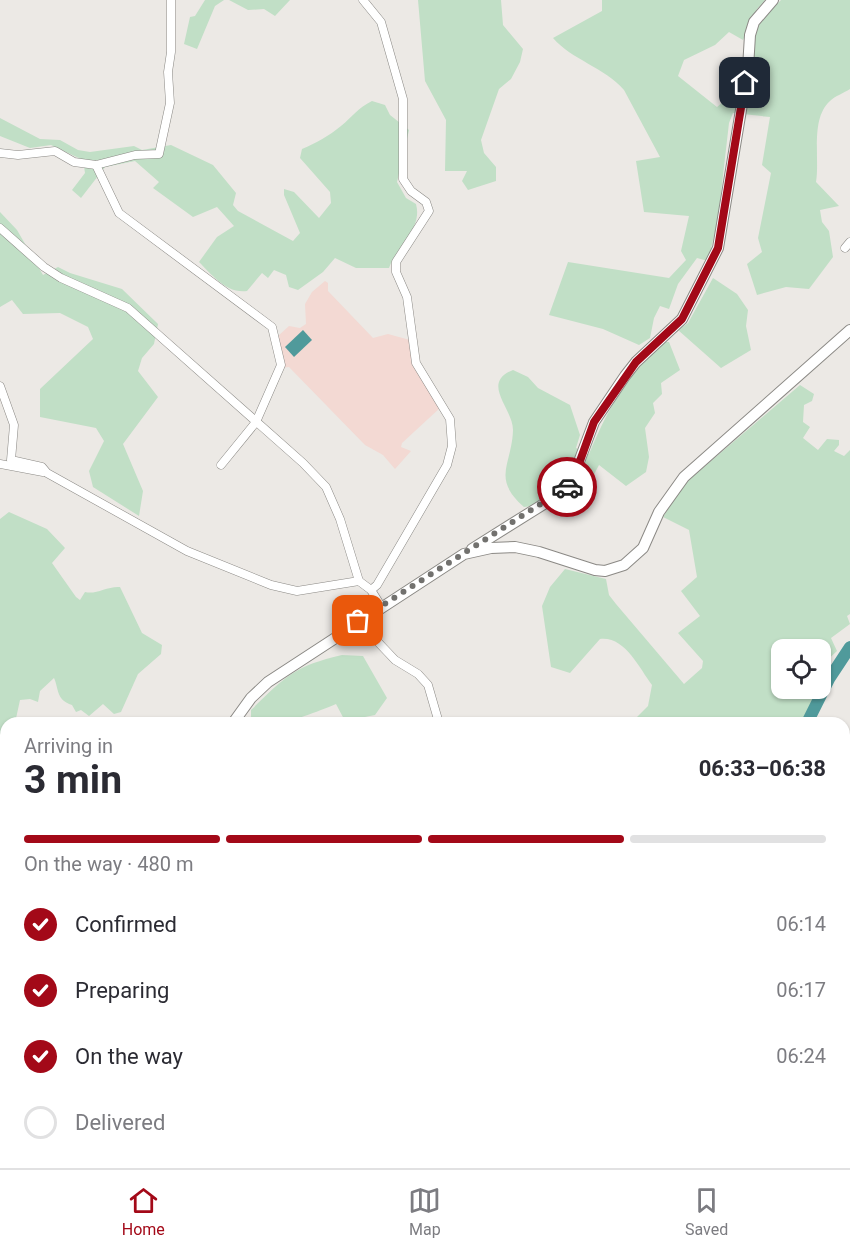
<!DOCTYPE html>
<html lang="en">
<head>
<meta charset="utf-8">
<style>
  body { margin:0; font-family:Roboto,sans-serif; background:#f7f7f7; color:#2b2b33; height:100vh; display:flex; flex-direction:column; font-size:22px; white-space:nowrap }
  * { box-sizing:border-box; margin:0 }
  p { font-size:20px; color:#7c7c81 }
  .icon { flex:none; width:33px; height:33px; fill:none; stroke:currentColor; stroke-width:2; stroke-linecap:round; stroke-linejoin:round }
  .map { position:relative; flex:1; overflow:hidden }
  .sheet { position:absolute; left:0px; top:717px; width:850px; height:452px; display:flex; flex-direction:column; background:#fff; border-radius:18px 18px 0 0; box-shadow:0 2px 4px #0004 }
  .sheet>* { flex:none }
  .buttons { position:absolute; left:771px; top:639px; display:grid; gap:12px }
  .buttons a { display:grid; place-items:center; width:60px; height:60px; border-radius:12px; background:#fff; box-shadow:0 2px 4px #0004; font-size:30px }
  .pin { position:absolute; display:grid; place-items:center; width:51px; height:51px; color:#fff; margin:-26px; border-radius:12px; box-shadow:0 3px 9px #0006 }
  .courier { position:absolute; display:grid; place-items:center; width:60px; height:60px; margin:-30px; border:4px solid #a30918; border-radius:50%; background:#fff; color:#222; box-shadow:0 2px 8px #0007 }
  .overview em { font-style:normal; font-weight:700 }
  .overview div { display:flex; flex-direction:column-reverse }
  .overview { display:flex; align-items:center; justify-content:space-between; height:102px; padding:0 24px }
  h1 { font-size:39px; font-weight:700; line-height:45px }
  .bar { display:grid; grid-template-columns:repeat(4,1fr); gap:9px 6px; align-content:center; height:72px; padding:0 24px }
  .bar i { height:8px; border-radius:4px; background:#e1e1e2 }
  .bar .current { background:#a30918 }
  .bar p { grid-column:span 4 }
  ol { padding:0 24px; list-style:none }
  li { display:flex; align-items:center; gap:18px; height:66px }
  li p { margin-inline-start:auto }
  li .icon { padding:6px; border-radius:50%; background:#a30918; color:#fff; stroke-width:4 }
  li:last-child { color:#7c7c81 }
  li i { width:33px; height:33px; border:3px solid #e1e1e2; border-radius:50% }
  .tab-bar { display:flex; justify-content:space-around; align-items:center; height:84px; border-top:2px solid #e1e1e2; background:#fff; font-size:16px; color:#7c7c81 }
  .tab-bar a { display:grid; justify-items:center; gap:3px }
  .tab-bar .current { color:#a30918 }
  .map>svg:first-child { display:block }
  .education { fill:#f3d9d3 }
  .green { fill:#c1dfc6 }
  .water { fill:#509a9b }
  .lines { fill:none; stroke-linecap:round; stroke-linejoin:round }
  .river { stroke:#509a9b; stroke-width:12 }
  .street-casing { stroke:#8b8985; stroke-width:9 }
  .secondary-casing { stroke:#8b8985; stroke-width:12 }
  .highway-casing { stroke:#c5c5c4; stroke-width:15 }
  .street { stroke:#fff; stroke-width:8 }
  .secondary { stroke:#fff; stroke-width:10 }
  .highway { stroke:#e87ea6; stroke-width:14 }
  .done { stroke:#72716e; stroke-width:6; stroke-dasharray:0 10.8 }
  .route { stroke:#a30918; stroke-width:8 }
</style>
</head>
<body>
<div class="map">
<svg width="850" height="1168" viewBox="0 0 850 1168">
  <rect width="100%" height="100%" fill="#ece9e5"/>
  <!-- education -->
  <polygon class="education" points="325,281 328,283 328,291 373,338 388,334 410,340 416,371 441,407 402,443 401,447 411,451 395,469 383,455 365,445 289,367 281,368 277,337 289,326 300,328 306,324 305,304 312,292"/>
  <!-- green -->
  <g class="green">
    <polygon points="205,0 224,0 215,6 197,49 184,44 190,17 195,16"/>
    <polygon points="229,0 290,0 275,16 264,9 248,10"/>
    <polygon points="418,0 501,0 503,25 523,49 520,62 511,79 499,89 481,140 484,153 496,167 496,181 468,190 462,181 467,171 445,171 446,120 425,81"/>
    <path d="M602,0H765L757,9L743,40L729,32L715,45L684,60L678,76L717,107L737,90V62H753C749,30 760,22 781,0H850V89C844,93 835,96 830,101C810,119 820,158 816,182L839,206L820,210L822,222L829,231L833,257L809,289L786,287L757,295L747,264L762,252L758,238L771,173L762,165L770,117L733,113L729,123L718,219L708,261L697,258L678,284L669,309L660,306L654,318L650,338L639,345L603,329L549,315L568,262L669,278L686,260L681,251L689,216L644,212L636,161L660,157L624,90C604,67 572,60 553,38L602,11Z"/>
    <path d="M372,101L385,105L390,115L409,130L397,182L406,198L416,204C423,229 396,247 389,268H356L335,258L323,272L298,290L289,287L286,275L274,270L268,278L262,273L247,291C227,294 212,275 199,262L217,237L234,226L217,207L193,217L153,188L159,182L135,161L105,167L81,198L72,190L85,173L83,160L51,145L30,148L0,136V118L40,139L60,140L78,150L90,152L134,146L142,150L171,145L213,165L236,193L233,205L238,211L293,241L300,233L284,195V189L294,192L319,218L331,203L330,192L300,158L302,149C316,143 329,136 341,126C352,117 358,108 372,101Z"/>
    <polygon points="0,212 17,230 43,275 58,267 70,273 122,289 158,324 154,344 142,358 138,371 158,397 123,444 143,491 139,516 93,487 89,471 104,441 96,428 40,417 40,389 93,339 88,327 60,313 23,314 12,300 0,307"/>
    <polygon points="713,278 737,294 748,310 746,326 751,350 721,368 678,330 688,323"/>
    <path d="M663,342H669L680,370L661,383L662,394L653,403L655,413L645,428L649,457L646,472L626,486L599,465L590,482L568,477L553,486L533,506L524,507C491,478 512,465 513,430C513,408 480,383 513,370L528,377L538,388L570,405L580,435L576,448L589,454C609,406 626,378 663,342Z"/>
    <path d="M800,385L814,394L812,401L804,405L803,422L810,427L803,438L818,450L827,439L839,440V445L834,451L844,456L850,450V614L847,616L850,624L831,638L837,651L821,666L820,650H782V688L820,689L810,705L804,723H631L648,706L652,685C639,668 625,636 600,639L570,673L551,667L542,606L550,587L565,569L606,579L609,595L616,604L684,684L702,668L703,661L678,633L700,616L681,591L697,577L689,530L663,517L684,484Z"/>
    <path d="M9,512L47,529L65,548L52,563L76,597L80,600L85,592C96,595 107,586 120,587L142,633L162,645L161,654L138,674L121,712L114,714L103,704L89,716L81,710L76,712L72,705C56,700 59,689 54,678L40,691L38,702L30,699L20,700L15,723H6V804L3,808L0,806V519Z"/>
    <path d="M342,655L363,656L387,698L375,715L345,721L336,704C314,713 274,730 251,721V710C285,677 294,666 342,655Z"/>
    <polygon points="508,1163 508,1162 587,1163 586,1168 504,1168"/>
  </g>
  <!-- water -->
  <polygon class="water" points="303,330 312,340 294,357 285,347"/>
  <g class="lines">
    <!-- river -->
    <g class="river">
      <polyline points="807,723 829,679 850,647"/>
      <polyline points="181,1168 193,1162"/>
    </g>
    <!-- street casing -->
    <g class="street-casing">
      <g id="street">
        <polyline points="363,0 381,22 403,99 403,179 411,191 426,202 429,211 396,262 396,272 407,297 416,363 450,419 452,446 447,465 377,585 371,590"/>
        <polyline points="0,153 18,155 55,151 74,162 96,165 135,155 159,154 170,103 168,72 171,52 171,0"/>
        <polyline points="96,165 119,213 272,327 281,365 256,422 221,465"/>
        <polyline points="0,228 44,267 61,278 128,308 303,463 326,487 340,519 359,581 371,590 381,606"/>
        <polyline points="845,248 850,242"/>
        <polyline points="0,386 14,425 11,460 42,467 47,473 187,551 271,585 297,591 359,581"/>
        <polyline points="0,464 43,472"/>
        <polyline points="358,621 395,660 418,674 428,685 439,723"/>
        <polyline points="0,862 6,863"/>
        <polyline points="0,978 6,979"/>
        <polyline points="844,981 850,975"/>
        <polyline points="844,1039 850,1050"/>
        <polyline points="0,1069 6,1069"/>
        <polyline points="844,1075 850,1071"/>
        <polyline points="844,1108 850,1104"/>
        <polyline points="844,1130 848,1168"/>
        <polyline points="288,1168 298,1162"/>
        <polyline points="448,1168 449,1162"/>
        <polyline points="597,1168 614,1162"/>
        <polyline points="717,1168 720,1162"/>
      </g>
    </g>
    <!-- secondary casing -->
    <g class="secondary-casing">
      <g id="secondary">
        <polyline points="472,549 555,497 571,483 594,422 625,376 636,362 682,319 718,248 748,68 750,35 754,22 773,0"/>
        <polyline points="233,723 251,698 268,682 464,554 491,548 515,547 539,552 595,570 605,571 624,565 643,548 659,512 684,477 850,330"/>
        <polyline points="0,785 6,771"/>
        <polyline points="120,1168 131,1162"/>
        <polyline points="464,1168 466,1162"/>
      </g>
    </g>
    <!-- highway casing -->
    <g class="highway-casing">
      <g id="highway">
        <polyline points="0,1026 6,1026"/>
        <polyline points="347,1162 353,1168"/>
      </g>
    </g>
    <!-- street -->
    <use href="#street" class="street"/>
    <!-- secondary -->
    <use href="#secondary" class="secondary"/>
    <!-- highway -->
    <use href="#highway" class="highway"/>
  </g>
  <g class="lines">
    <!-- done -->
    <polyline class="done" points="358,621 567,487"/>
    <!-- route -->
    <polyline class="route" points="567,487 576,472 594,422 636,362 682,319 718,248 745,83"/>
  </g>
</svg>
<div class="buttons">
<a><svg class="icon" aria-label="locate" viewBox="0 0 24 24"><circle cx="12" cy="12" r="6"/><path d="M12 2v4M12 18v4M2 12h4M18 12h4"/></svg></a>
</div>
<div class="pin" style="left:358px;top:621px;background:#ea580c"><svg class="icon" aria-label="bag" viewBox="0 0 24 24"><path d="M5 8h14l-1 12H6zM9 8a3 3 0 0 1 6 0"/></svg></div>
<div class="pin" style="left:745px;top:83px;background:#1f2937"><svg class="icon" aria-label="home" viewBox="0 0 24 24"><path d="M3 11l9-7 9 7M6 9v11h12V9"/></svg></div>
<div class="courier" style="left:567px;top:487px"><svg class="icon" aria-label="car" viewBox="0 0 24 24"><path d="M5 17H2v-5l4-1 3-4h7l3 4 3 1v5h-3M9 17h6M6 11h13"/><circle cx="7" cy="17" r="2"/><circle cx="17" cy="17" r="2"/></svg></div>
<section class="sheet">
<div class="overview"><div><h1>3 min</h1><p>Arriving in</p></div><em>06:33–06:38</em></div>
<div class="bar"><i class="current"></i><i class="current"></i><i class="current"></i><i></i><p>On the way · 480 m</p></div>
<ol>
<li><svg class="icon" aria-label="check" viewBox="0 0 24 24"><path d="M5 12l5 5 9-10"/></svg>Confirmed<p>06:14</p></li>
<li><svg class="icon" aria-label="check" viewBox="0 0 24 24"><path d="M5 12l5 5 9-10"/></svg>Preparing<p>06:17</p></li>
<li><svg class="icon" aria-label="check" viewBox="0 0 24 24"><path d="M5 12l5 5 9-10"/></svg>On the way<p>06:24</p></li>
<li><i></i>Delivered</li>
</ol>
</section>
</div>
<nav class="tab-bar">
<a class="current"><svg class="icon" aria-label="home" viewBox="0 0 24 24"><path d="M3 11l9-7 9 7M6 9v11h12V9"/></svg>Home</a>
<a><svg class="icon" aria-label="map" viewBox="0 0 24 24"><path d="M3 6l6-2 6 2 6-2v14l-6 2-6-2-6 2zM9 4v14M15 6v14"/></svg>Map</a>
<a><svg class="icon" aria-label="saved" viewBox="0 0 24 24"><path d="M7 4h10v16l-5-4-5 4z"/></svg>Saved</a>
</nav>
</body>
</html>
